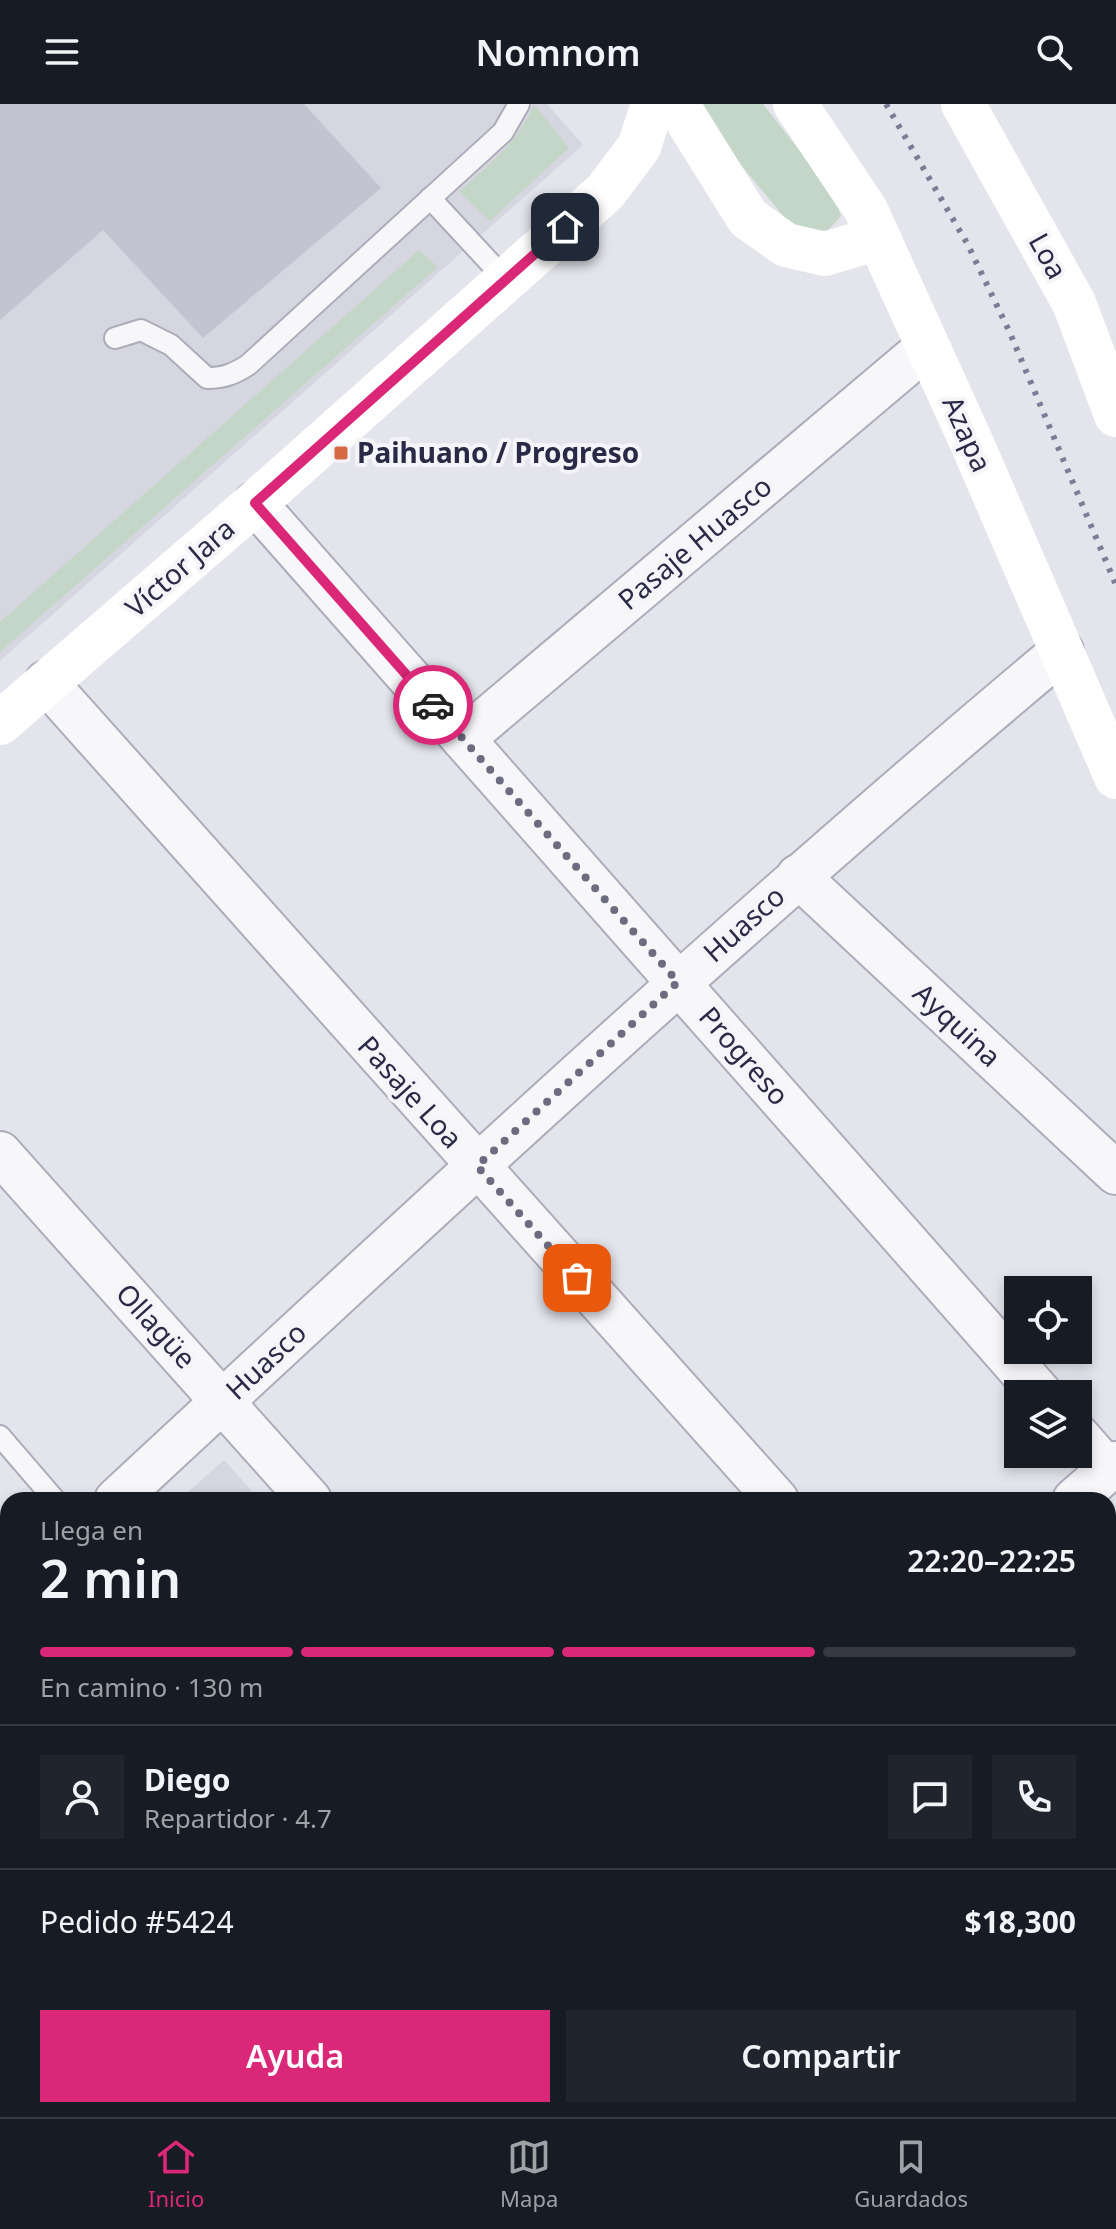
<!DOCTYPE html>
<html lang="es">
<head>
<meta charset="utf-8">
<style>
  body { margin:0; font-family:"Noto Sans",sans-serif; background:#20242c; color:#f1f3f6; height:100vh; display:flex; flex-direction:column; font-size:30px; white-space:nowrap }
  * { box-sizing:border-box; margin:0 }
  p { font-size:26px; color:#9ea1a6 }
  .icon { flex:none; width:44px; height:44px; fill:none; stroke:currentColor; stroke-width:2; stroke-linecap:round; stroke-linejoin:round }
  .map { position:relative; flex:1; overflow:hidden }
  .drawer { position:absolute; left:0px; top:1388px; width:1116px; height:626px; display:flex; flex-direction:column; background:#171b24; border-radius:24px 24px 0 0; box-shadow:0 4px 12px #0003 }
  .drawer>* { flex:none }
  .fabs { position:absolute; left:1004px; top:1172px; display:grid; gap:16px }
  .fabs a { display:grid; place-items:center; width:88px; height:88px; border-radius:0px; background:#171b24; box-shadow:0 4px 12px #0003; font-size:40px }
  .pin { position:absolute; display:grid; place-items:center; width:68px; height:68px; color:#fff; margin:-34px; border-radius:16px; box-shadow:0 4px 12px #0006 }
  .courier { position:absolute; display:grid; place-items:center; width:80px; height:80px; margin:-40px; border:6px solid #db2777; border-radius:50%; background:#fff; color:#222; box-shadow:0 2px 10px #0007 }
  .headline em { font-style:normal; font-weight:600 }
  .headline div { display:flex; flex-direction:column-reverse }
  .headline { display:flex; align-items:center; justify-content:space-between; height:136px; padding:0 40px }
  h1 { font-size:52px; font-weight:600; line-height:60px }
  .bar { display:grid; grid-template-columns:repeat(4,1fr); gap:12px 8px; align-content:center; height:96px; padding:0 40px }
  .bar i { height:10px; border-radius:6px; background:#363941 }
  .bar .on { background:#db2777 }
  .bar p { grid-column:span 4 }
  .line { display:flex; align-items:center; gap:20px; padding:0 40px; border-top:2px solid #363941 }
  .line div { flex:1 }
  .round { display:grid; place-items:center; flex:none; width:84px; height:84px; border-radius:0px; background:#20242c }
  .cta { display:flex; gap:16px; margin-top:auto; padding:16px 40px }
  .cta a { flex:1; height:92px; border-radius:0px; background:#db2777; color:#fff; font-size:32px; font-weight:600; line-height:92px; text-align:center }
  .cta a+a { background:#20242c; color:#f1f3f6 }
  header { display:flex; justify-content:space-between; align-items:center; height:104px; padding:0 40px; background:#171b24; font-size:36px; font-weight:600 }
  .dock { display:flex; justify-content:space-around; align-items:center; height:112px; border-top:2px solid #363941; background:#171b24; font-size:22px; color:#9ea1a6 }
  .dock a { display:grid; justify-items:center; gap:4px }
  .dock .on { color:#db2777 }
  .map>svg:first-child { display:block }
  .built { fill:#d6d6e1 }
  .green { fill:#c4d6c7 }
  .building { fill:#c4c3d2 }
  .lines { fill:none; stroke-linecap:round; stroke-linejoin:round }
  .lane-casing { stroke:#acacba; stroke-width:24 }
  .street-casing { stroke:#acacba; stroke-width:46 }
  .lane { stroke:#f7f7fa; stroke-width:20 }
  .street { stroke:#f7f7fa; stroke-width:42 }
  .secondary { stroke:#fff; stroke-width:44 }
  .rail { stroke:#7d7c97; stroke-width:6; stroke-dasharray:4 8; stroke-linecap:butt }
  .done { stroke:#6c6b80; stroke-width:8; stroke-dasharray:0 14.4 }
  .route { stroke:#db2777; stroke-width:10 }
  .poi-dot { fill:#d56945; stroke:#f4f4f9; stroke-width:3 }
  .labels { text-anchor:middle; stroke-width:8; stroke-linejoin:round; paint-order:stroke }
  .street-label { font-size:28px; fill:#2b2a46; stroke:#f4f4f9 }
  .poi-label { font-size:28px; font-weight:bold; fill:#2b2a46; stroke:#f4f4f9; text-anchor:start }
</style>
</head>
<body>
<header><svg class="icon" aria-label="menu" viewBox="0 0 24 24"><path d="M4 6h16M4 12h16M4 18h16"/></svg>Nomnom<svg class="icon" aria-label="search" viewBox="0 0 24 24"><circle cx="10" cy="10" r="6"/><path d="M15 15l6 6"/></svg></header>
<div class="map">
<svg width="1116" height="2013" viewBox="0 0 1116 2013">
  <rect width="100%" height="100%" fill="#e4e4ec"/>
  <!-- built -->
  <g class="built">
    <polygon points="0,0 547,0 583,41 0,557"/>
    <polygon points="224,1356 260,1396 179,1396"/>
    <polygon points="8,1548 8,1996 0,1986 0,1555"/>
    <polygon points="17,2006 326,2006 318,2013 23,2013"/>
    <polygon points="484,2006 809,2006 816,2013 476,2013"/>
  </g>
  <!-- green -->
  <g class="green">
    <path d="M534,0L569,44L490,117L459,88C488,61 519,38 534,0Z"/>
    <polygon points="701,0 763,0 835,92 841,112 828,126 798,130 699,10"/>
    <polygon points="419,146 438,163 0,548 0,518"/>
  </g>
  <!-- building -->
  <g class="building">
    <polygon points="0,0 304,0 381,84 203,234 103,126 0,216"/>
    <polygon points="484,2006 578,2006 584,2013 476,2013"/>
  </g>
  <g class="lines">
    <!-- lane casing -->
    <g class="lane-casing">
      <g id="lane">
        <polyline points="430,94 506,176"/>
        <path d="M115,234L141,226L171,241L207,274C224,274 234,270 248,261L503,28L519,0"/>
        <polyline points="0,1332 55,1396"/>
        <polyline points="401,2006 407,2013"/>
      </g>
    </g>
    <!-- street casing -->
    <g class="street-casing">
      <g id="street">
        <polyline points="255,399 1041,1290"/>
        <polyline points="46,578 777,1396"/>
        <polyline points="463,635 927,243"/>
        <polyline points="798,772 1116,1069"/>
        <polyline points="0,1049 310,1396"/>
        <polyline points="1078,1332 1108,1366"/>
        <path d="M116,1396C427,1107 737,819 1062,547"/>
        <polyline points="1074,1396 1116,1359"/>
        <polyline points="0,1504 8,1497"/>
        <polyline points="1108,1769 1116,1778"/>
        <polyline points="850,2006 856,2013"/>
        <polyline points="372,2013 381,2006"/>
      </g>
    </g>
    <!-- lane -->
    <use href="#lane" class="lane"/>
    <!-- street -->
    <use href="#street" class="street"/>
    <!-- secondary -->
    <g class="secondary">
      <polyline points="677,0 748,114 786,141 825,150 878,134"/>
      <polyline points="795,0 866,106 974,344 1116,673"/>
      <polyline points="963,0 1074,199 1116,311"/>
      <polyline points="0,619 255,399 605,88 639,43 653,0"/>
    </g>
    <!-- rail -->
    <polyline class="rail" points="886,0 968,141 1010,229 1116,481"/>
  </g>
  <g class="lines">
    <!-- done -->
    <polyline class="done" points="433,601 678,878 477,1062 577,1174"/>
    <!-- route -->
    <polyline class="route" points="433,601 255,399 565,123"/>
  </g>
  <!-- markers -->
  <rect class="poi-dot" x="333" y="341" width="16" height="16" rx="4"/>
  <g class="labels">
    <!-- street labels -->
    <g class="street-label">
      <text transform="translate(1048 152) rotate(61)" y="10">Loa</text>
      <text transform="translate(967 330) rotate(66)" y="10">Azapa</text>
      <text transform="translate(695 439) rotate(-40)" y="10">Pasaje Huasco</text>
      <text transform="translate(180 464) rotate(-41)" y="10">Víctor Jara</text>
      <text transform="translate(744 820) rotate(-42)" y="10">Huasco</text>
      <text transform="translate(957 921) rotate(43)" y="10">Ayquina</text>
      <text transform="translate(744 952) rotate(49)" y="10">Progreso</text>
      <text transform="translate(410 988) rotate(48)" y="10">Pasaje Loa</text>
      <text transform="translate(156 1222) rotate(48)" y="10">Ollagüe</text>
      <text transform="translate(266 1257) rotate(-43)" y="10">Huasco</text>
    </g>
    <!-- poi labels -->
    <g class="poi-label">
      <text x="357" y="359">Paihuano / Progreso</text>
    </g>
  </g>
</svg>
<div class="fabs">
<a><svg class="icon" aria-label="locate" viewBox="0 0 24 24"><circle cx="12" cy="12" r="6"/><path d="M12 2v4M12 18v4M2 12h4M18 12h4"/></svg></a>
<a><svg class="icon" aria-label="layers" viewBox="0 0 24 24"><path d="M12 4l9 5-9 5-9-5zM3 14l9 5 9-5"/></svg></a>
</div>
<div class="pin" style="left:577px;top:1174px;background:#ea580c"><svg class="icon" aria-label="bag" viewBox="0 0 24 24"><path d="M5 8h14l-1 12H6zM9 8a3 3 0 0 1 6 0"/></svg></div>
<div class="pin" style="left:565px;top:123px;background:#1f2937"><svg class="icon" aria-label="home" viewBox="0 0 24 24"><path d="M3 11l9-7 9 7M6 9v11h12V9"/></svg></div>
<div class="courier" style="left:433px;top:601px"><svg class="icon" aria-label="car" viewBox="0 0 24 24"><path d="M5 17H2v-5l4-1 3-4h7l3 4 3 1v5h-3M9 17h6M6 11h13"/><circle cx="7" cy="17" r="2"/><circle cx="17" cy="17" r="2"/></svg></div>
<section class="drawer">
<div class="headline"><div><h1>2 min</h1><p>Llega en</p></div><em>22:20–22:25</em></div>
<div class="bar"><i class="on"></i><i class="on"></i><i class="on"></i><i></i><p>En camino · 130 m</p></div>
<div class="line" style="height:144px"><a class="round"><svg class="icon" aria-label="person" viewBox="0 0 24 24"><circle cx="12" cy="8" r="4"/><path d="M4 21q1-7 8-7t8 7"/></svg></a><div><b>Diego</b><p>Repartidor · 4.7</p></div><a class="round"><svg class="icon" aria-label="chat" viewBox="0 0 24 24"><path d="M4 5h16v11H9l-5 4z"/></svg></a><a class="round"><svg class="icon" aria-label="phone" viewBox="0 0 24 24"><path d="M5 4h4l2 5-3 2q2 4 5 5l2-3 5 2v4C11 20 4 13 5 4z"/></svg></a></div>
<div class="line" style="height:104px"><div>Pedido #5424</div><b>$18,300</b></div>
<div class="cta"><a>Ayuda</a><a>Compartir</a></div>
</section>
</div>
<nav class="dock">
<a class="on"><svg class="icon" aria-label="home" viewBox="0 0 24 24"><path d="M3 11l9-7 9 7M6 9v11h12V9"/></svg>Inicio</a>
<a><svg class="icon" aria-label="map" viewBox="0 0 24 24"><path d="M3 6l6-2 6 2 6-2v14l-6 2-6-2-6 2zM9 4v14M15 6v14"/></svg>Mapa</a>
<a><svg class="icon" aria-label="saved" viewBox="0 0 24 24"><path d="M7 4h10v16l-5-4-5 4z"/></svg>Guardados</a>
</nav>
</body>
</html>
